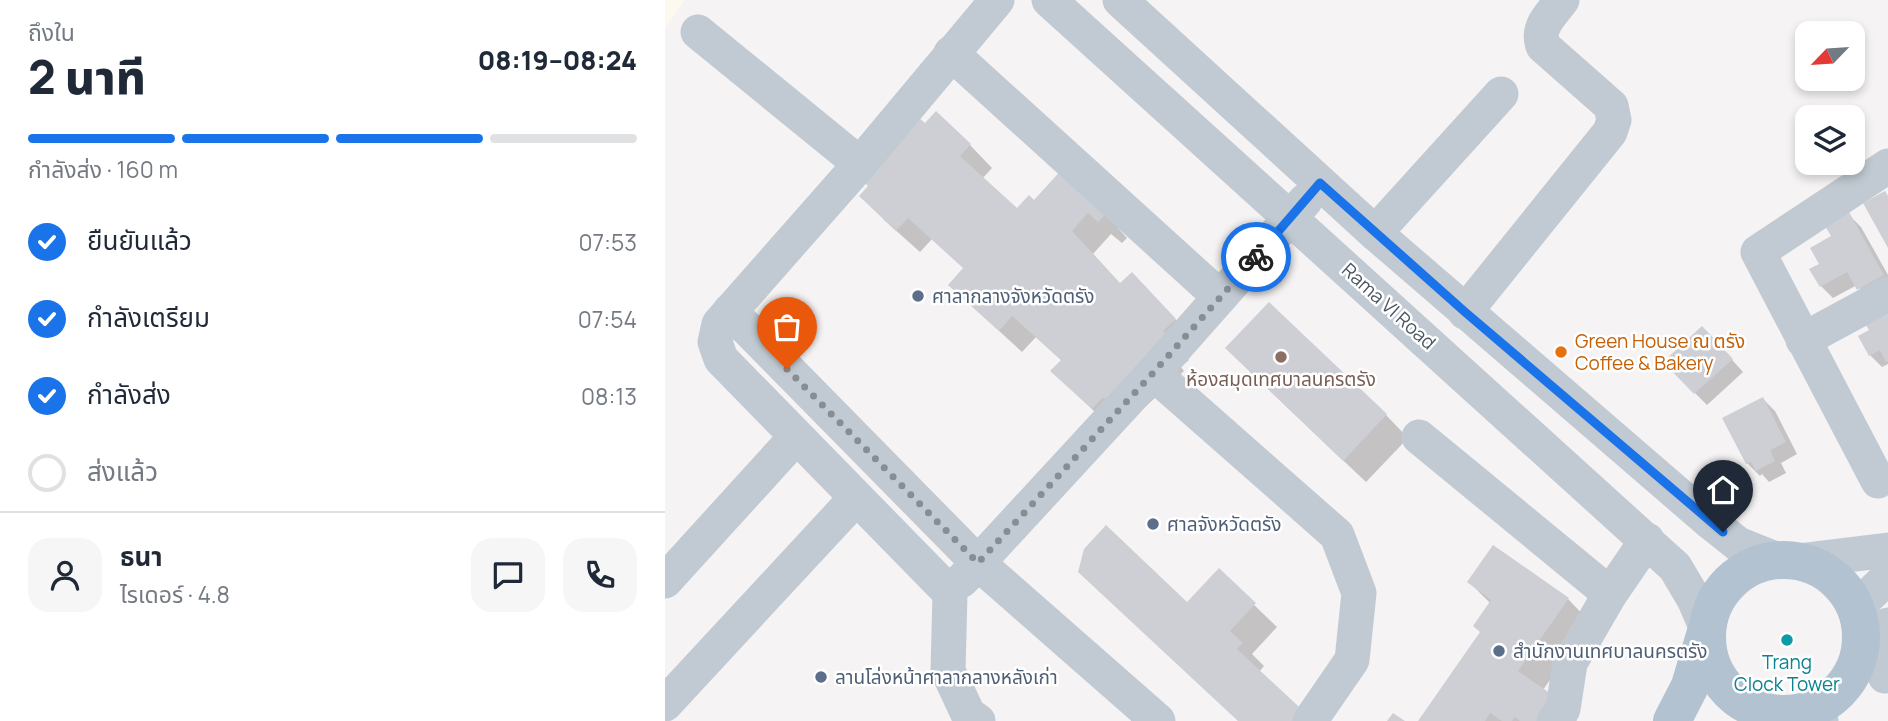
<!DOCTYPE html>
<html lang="th">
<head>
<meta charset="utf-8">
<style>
  body { margin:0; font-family:Manrope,"Noto Sans Thai",sans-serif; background:#f6f6f7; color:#1f2937; height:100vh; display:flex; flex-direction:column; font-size:26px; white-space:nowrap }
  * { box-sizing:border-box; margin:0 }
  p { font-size:23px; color:#747a83 }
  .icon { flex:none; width:38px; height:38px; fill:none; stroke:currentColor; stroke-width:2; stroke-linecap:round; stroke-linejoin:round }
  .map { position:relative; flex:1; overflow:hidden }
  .sheet { display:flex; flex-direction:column; background:#fff; width:665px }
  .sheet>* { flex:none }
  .needle { width:46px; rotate:245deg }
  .fabs { position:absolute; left:1130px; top:21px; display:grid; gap:14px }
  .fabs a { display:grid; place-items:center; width:70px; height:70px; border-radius:14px; background:#fff; box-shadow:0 4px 10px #0003; font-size:35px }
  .pin { position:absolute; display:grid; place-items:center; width:60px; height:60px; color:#fff; margin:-72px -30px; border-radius:50% 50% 50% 0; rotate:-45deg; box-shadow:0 0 7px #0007 }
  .pin .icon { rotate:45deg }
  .courier { position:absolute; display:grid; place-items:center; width:70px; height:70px; margin:-35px; border:5px solid #1a73e8; border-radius:50%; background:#fff; color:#222; box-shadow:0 2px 9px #0007 }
  .head em { font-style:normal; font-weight:800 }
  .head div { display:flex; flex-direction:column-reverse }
  .head { display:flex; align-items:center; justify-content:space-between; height:119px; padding:0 28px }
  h1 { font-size:46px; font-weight:800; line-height:52px }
  .bar { display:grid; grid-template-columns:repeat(4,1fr); gap:10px 7px; align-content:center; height:84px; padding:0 28px }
  .bar i { height:9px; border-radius:5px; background:#e0e1e3 }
  .bar .current { background:#1a73e8 }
  .bar p { grid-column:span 4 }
  .line { display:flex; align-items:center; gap:18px; padding:0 28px; border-top:2px solid #e0e1e3 }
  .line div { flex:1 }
  .round { display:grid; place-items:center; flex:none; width:74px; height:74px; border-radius:21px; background:#f6f6f7 }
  ol { padding:0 28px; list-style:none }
  li { display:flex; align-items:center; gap:21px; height:77px }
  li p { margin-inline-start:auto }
  li .icon { padding:7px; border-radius:50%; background:#1a73e8; color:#fff; stroke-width:4 }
  li:last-child { color:#747a83 }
  li i { width:38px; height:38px; border:4px solid #e0e1e3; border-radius:50% }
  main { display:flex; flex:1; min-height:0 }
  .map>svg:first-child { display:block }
  .commercial { fill:#fdf9ef }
  .shadow { fill:#0003 }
  .building { fill:#cdcfd5 }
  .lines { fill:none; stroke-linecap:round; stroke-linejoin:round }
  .minor { stroke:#c1cad2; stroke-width:35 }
  .major { stroke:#b3c2d1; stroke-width:38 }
  .done { stroke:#868d94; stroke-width:7; stroke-dasharray:0 12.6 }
  .route { stroke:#1a73e8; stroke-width:9 }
  .service-dot { fill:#5c6f8a; stroke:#fff; stroke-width:2.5 }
  .food-dot { fill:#e8710a; stroke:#fff; stroke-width:2.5 }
  .education-dot { fill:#8d6e63; stroke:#fff; stroke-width:2.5 }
  .culture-dot { fill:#0f9aa8; stroke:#fff; stroke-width:2.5 }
  .labels { text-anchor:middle; stroke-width:5; stroke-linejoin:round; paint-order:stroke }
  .service-label { font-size:19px; fill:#4e5e75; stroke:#fff; text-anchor:start }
  .street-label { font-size:19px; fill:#4a5661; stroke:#fff }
  .food-label { font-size:19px; fill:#c56008; stroke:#fff; text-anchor:start }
  .education-label { font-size:19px; fill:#785e54; stroke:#fff }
  .culture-label { font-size:19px; fill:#0d838f; stroke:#fff }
</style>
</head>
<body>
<main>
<section class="sheet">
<div class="head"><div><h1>2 นาที</h1><p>ถึงใน</p></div><em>08:19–08:24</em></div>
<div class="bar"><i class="current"></i><i class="current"></i><i class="current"></i><i></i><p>กำลังส่ง · 160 m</p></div>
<ol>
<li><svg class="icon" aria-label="check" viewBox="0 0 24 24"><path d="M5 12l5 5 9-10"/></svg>ยืนยันแล้ว<p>07:53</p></li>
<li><svg class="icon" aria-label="check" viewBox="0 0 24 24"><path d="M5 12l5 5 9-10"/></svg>กำลังเตรียม<p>07:54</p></li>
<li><svg class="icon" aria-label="check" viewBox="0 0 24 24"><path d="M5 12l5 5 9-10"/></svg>กำลังส่ง<p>08:13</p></li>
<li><i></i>ส่งแล้ว</li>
</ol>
<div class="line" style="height:126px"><a class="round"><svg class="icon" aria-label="person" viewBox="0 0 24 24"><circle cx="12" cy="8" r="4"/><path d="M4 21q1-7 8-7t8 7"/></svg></a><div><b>ธนา</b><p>ไรเดอร์ · 4.8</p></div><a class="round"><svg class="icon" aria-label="chat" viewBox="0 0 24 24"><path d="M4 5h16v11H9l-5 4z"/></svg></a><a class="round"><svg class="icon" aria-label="phone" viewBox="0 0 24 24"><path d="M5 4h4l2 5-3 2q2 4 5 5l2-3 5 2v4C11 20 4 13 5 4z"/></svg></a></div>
</section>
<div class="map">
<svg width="1223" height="721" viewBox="0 0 1223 721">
  <rect width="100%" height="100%" fill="#f5f3f3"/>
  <!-- commercial -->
  <polygon class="commercial" points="0,0 20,0 0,28"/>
  <!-- shadow -->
  <g class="shadow">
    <polygon points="260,125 305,145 327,168 317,179 352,211 369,202 400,169 455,221 453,228 462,238 457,243 446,234 428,254 456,285 490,297 532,343 519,355 524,360 516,367 519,371 465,421 450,431 387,371 397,361 371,337 357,352 308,307 300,269 267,239 255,252 218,219"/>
    <polygon points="1184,215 1196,227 1223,275 1223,291 1206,301 1192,285 1168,298 1156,286 1156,264 1168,237"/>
    <polygon points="1223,316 1223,364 1217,367 1205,355"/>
    <polygon points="1049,340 1078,372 1042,405 1030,393"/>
    <polygon points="584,371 721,415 743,438 701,482"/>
    <polygon points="1098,399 1110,411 1132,454 1116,463 1121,473 1104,482 1097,474 1095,476 1082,463"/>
    <polygon points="554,571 612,627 587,654 599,666 594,672 574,721 522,604"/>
    <polygon points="804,582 903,599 925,622 878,690 891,699 912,721 755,721 817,633 826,604"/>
  </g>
  <!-- building -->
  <g class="building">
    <polygon points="271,111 306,144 295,156 352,208 364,195 369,200 400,166 441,214 433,222 423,213 407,231 455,283 467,272 511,319 498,331 503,336 442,399 437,398 427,409 385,371 396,360 347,316 334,331 283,285 298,268 243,218 231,231 194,196 203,186 197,180 254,118 260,123"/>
    <polygon points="1220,191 1223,196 1223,248 1198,203"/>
    <polygon points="1184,212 1219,275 1192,290 1182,272 1155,287 1144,269 1154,264 1145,248 1166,236 1160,226"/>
    <polygon points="604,302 722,414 678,461 560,348"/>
    <polygon points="1223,314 1223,361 1221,362 1215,350 1204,356 1193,336 1204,330 1201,325"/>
    <polygon points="1037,326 1068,359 1029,394 998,362"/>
    <polygon points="1098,397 1121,442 1105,450 1110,461 1091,471 1086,462 1081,464 1057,418"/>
    <polygon points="441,525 522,602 554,568 591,603 565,631 578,643 572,649 646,718 644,721 573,721 413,572 419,549"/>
    <polygon points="828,545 904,598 853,671 892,698 876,721 855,721 850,717 847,721 837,721 825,713 820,721 753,721 815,632 808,626 826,600 802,582"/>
    <polygon points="728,713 740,721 722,721"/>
  </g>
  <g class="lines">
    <!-- minor -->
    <g class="minor">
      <polyline points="384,0 1010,567 1029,599 1042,629"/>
      <polyline points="455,0 710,233 1044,521 1073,544 1113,560"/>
      <polyline points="33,32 195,164"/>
      <polyline points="286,53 555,297"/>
      <polyline points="710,233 836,94"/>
      <polyline points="65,311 313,563 493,721"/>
      <path d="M800,312L945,132L949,120L946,106L878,46C871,27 886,15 897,0"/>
      <polyline points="1138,340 1223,294"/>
      <polyline points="488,373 672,535 694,593 687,660 645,721"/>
      <polyline points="754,437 945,594"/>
      <polyline points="1213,481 1093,252 1223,166"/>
      <polyline points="1133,561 1223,550"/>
      <polyline points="297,580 488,373 640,201"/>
      <polyline points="0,581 131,437"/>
      <polyline points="1191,608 1223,577"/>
      <polyline points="1220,676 1215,655 1223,625"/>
      <polyline points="0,704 191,498"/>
      <polyline points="1133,713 1156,721"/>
      <polyline points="313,721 303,714 283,671 285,593 56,359 50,342 54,324 195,164 332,0"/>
      <polyline points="889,721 898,709 905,663 945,594 982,540"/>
    </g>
    <!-- major -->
    <g class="major">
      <circle cx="1119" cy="637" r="77"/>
      <polyline points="1007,721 1025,686 1041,632"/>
    </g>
  </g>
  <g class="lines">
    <!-- done -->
    <polyline class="done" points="122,369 313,563 488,373 591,257"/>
    <!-- route -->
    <polyline class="route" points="591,257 655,183 800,312 1058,532"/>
  </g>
  <!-- markers -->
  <g class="service-dot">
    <circle cx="253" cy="296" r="7"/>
    <circle cx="488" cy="524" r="7"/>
    <circle cx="834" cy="651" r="7"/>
    <circle cx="156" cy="677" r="7"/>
  </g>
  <circle class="food-dot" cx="896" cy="352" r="7"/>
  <circle class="education-dot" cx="616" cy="357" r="7"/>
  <circle class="culture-dot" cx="1122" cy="640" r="7"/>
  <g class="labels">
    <!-- service labels -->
    <g class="service-label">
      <text x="267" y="303">ศาลากลางจังหวัดตรัง</text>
      <text x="502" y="531">ศาลจังหวัดตรัง</text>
      <text x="848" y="658">สำนักงานเทศบาลนครตรัง</text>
      <text x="170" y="684">ลานโล่งหน้าศาลากลางหลังเก่า</text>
    </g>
    <!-- street labels -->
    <g class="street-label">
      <text transform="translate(724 306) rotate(42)" y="7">Rama VI Road</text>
    </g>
    <!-- food labels -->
    <g class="food-label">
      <text x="910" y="348">Green House ณ ตรัง<tspan x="910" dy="22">Coffee &amp; Bakery</tspan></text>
    </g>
    <!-- education labels -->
    <g class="education-label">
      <text x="616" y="386">ห้องสมุดเทศบาลนครตรัง</text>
    </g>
    <!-- culture labels -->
    <g class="culture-label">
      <text x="1122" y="669">Trang<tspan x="1122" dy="22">Clock Tower</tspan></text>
    </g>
  </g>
</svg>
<div class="fabs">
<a><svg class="needle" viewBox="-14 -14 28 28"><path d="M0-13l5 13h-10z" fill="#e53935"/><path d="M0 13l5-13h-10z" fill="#747a83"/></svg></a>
<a><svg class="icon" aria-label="layers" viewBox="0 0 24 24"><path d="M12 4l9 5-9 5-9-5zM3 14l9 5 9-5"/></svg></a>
</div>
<div class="pin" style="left:122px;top:369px;background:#ea580c"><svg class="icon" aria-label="bag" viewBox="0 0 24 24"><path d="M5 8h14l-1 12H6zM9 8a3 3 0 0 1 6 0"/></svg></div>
<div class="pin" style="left:1058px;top:532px;background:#1f2937"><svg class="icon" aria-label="home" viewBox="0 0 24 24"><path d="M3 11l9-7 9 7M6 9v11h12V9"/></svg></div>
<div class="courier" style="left:591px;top:257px"><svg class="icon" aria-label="bike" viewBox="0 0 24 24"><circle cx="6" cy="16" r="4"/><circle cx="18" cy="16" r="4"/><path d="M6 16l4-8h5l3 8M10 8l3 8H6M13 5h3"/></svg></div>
</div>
</main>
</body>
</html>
